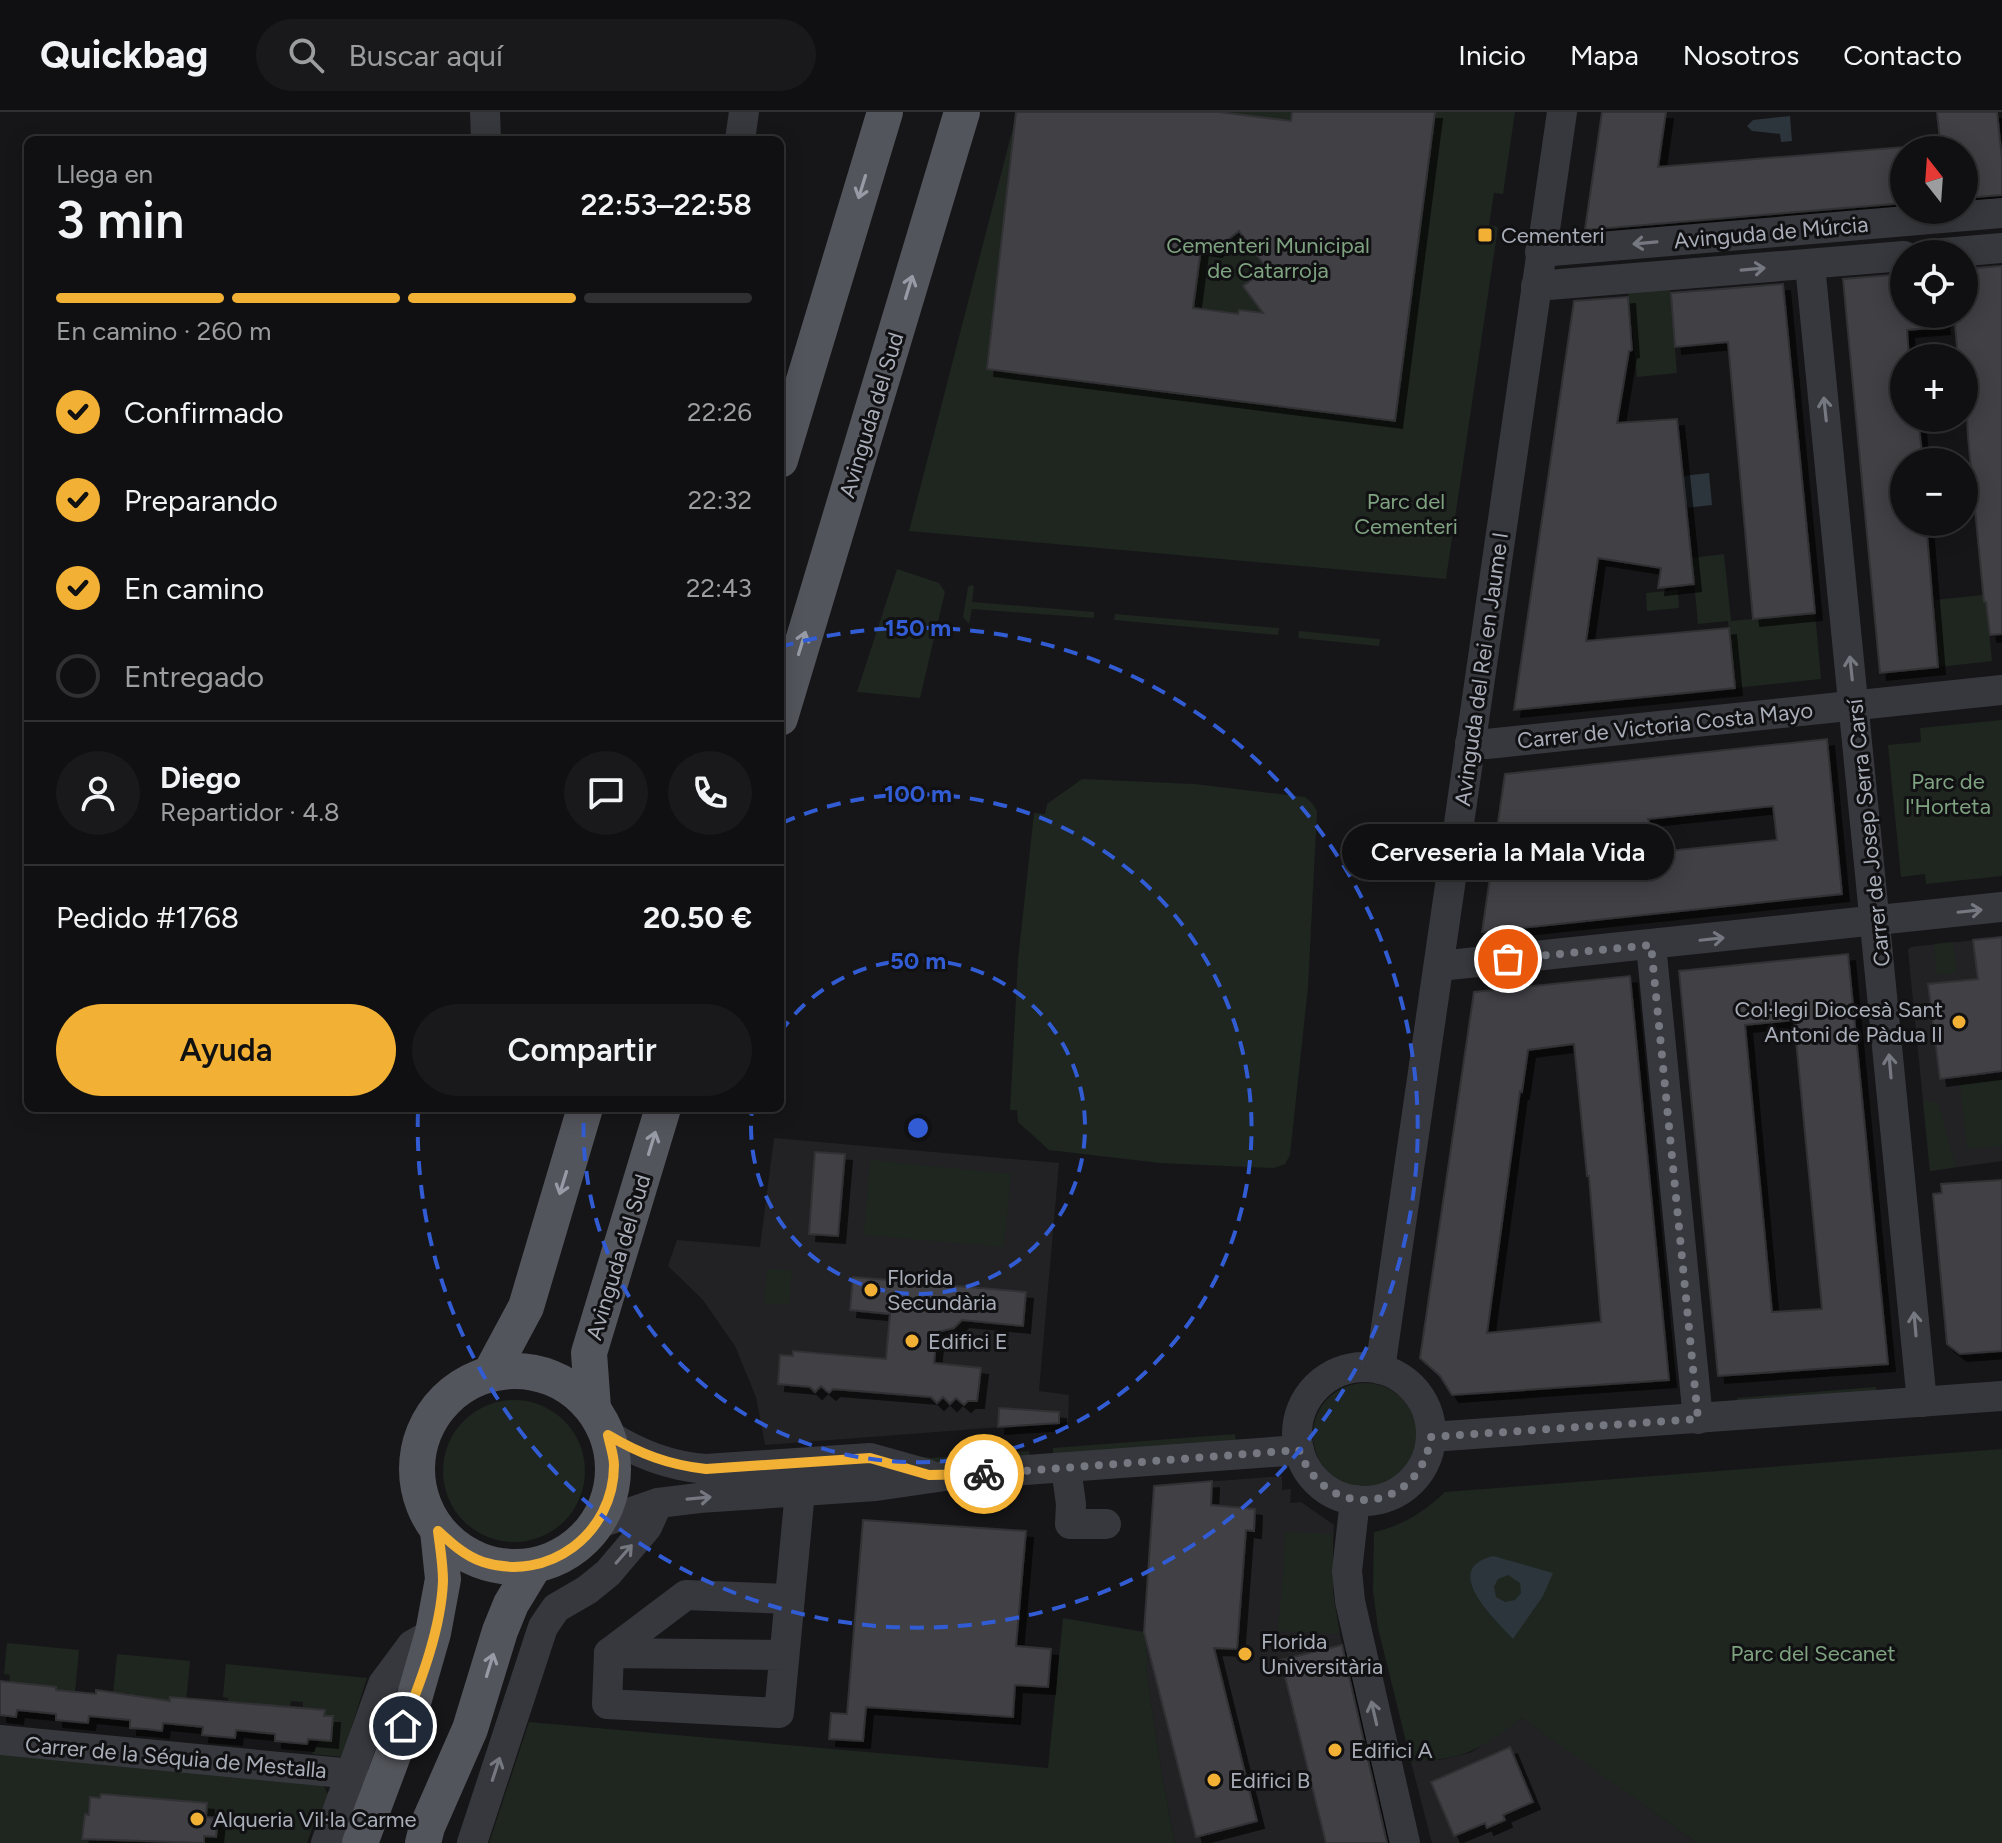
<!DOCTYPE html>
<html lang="es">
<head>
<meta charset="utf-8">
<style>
  body { margin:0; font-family:Figtree,sans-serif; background:#19191b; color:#f1f3f6; height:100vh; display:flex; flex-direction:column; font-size:30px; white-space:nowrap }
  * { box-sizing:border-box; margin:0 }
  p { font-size:26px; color:#9c9d9f }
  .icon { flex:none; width:44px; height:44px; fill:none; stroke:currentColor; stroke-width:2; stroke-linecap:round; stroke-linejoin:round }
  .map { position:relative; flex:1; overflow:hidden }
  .panel { position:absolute; left:24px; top:24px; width:760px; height:976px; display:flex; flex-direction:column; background:#101012; border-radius:12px; box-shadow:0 4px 20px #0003,0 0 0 2px #303032 }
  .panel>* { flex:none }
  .needle { width:52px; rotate:343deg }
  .controls { position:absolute; left:1890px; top:24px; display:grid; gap:16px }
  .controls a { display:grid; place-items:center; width:88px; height:88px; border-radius:50%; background:#101012; box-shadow:0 4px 20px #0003,0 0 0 2px #303032; font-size:40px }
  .pin { position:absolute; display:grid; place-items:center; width:68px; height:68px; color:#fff; margin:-34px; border:4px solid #fff; border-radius:50%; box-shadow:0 2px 8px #0007 }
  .courier { position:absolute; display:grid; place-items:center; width:80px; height:80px; margin:-40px; border:6px solid #f2b134; border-radius:50%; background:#fff; color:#222; box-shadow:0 2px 10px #0007 }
  .bubble { position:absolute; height:56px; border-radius:28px; background:#101012; box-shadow:0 4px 20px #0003,0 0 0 2px #303032; font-size:26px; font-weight:600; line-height:56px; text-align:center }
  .headline em { font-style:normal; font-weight:600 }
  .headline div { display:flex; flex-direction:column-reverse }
  .headline { display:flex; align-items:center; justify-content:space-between; height:136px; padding:0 32px }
  h1 { font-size:52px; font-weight:600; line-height:60px }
  .bar { display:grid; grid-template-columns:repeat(4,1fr); gap:12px 8px; align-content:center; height:96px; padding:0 32px }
  .bar i { height:10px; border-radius:6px; background:#303032 }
  .bar .active { background:#f2b134 }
  .bar p { grid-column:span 4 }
  .line { display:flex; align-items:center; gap:20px; padding:0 32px; border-top:2px solid #303032 }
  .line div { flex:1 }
  .round { display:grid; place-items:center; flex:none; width:84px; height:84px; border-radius:42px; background:#19191b }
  ol { padding:0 32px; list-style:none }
  li { display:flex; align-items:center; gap:24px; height:88px }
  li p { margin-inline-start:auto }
  li .icon { padding:8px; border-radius:50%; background:#f2b134; color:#111; stroke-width:4 }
  li:last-child { color:#9c9d9f }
  li i { width:44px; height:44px; border:4px solid #303032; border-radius:50% }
  .cta { display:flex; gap:16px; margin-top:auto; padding:16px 32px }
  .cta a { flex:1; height:92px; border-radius:48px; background:#f2b134; color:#111; font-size:32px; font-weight:600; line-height:92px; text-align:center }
  .cta a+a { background:#19191b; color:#f1f3f6 }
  header { display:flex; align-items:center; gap:48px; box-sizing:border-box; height:112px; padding:0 40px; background:#101012; border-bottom:2px solid #303032 }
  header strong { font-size:38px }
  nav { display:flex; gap:44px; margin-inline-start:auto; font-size:28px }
  .search { width:560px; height:72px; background:#19191b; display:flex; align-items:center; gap:20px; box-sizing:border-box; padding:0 28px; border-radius:44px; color:#9c9d9f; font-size:30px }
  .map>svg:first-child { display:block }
  .built { fill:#222225 }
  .green { fill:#1e261f }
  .water { fill:#2c353c; fill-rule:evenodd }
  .building { fill:#404145; stroke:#303034; stroke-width:2; fill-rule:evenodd; filter:url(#shadow) }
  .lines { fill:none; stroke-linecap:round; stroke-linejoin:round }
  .minor { stroke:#37383d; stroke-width:30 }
  .major { stroke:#53555c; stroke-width:36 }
  .oneway { stroke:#979ba6 }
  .oneway2 { stroke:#757881 }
  .done { stroke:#757880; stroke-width:8; stroke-dasharray:0 14.4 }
  .route { stroke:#f2b134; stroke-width:10 }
  .ring { fill:none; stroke:#325cd3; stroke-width:4; stroke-dasharray:14 10 }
  .poi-dot { fill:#f2b134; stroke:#111113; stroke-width:3 }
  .labels { text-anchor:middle; stroke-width:6; stroke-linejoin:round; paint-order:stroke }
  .street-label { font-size:22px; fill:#a8adb8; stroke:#111113 }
  .poi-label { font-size:22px; fill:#a8adb8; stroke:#111113; text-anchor:start }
  .park-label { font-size:22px; fill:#7fa381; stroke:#111113 }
  .centre { fill:#325cd3; stroke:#111113; stroke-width:4 }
  .ring-label { font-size:24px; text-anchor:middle; font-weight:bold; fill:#325cd3; stroke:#111113; stroke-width:6; stroke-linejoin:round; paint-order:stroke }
</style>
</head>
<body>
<header>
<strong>Quickbag</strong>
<div class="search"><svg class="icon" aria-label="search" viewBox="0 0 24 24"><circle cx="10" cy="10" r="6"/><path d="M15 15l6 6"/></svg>Buscar aquí</div>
<nav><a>Inicio</a><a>Mapa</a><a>Nosotros</a><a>Contacto</a></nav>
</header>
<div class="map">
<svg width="2002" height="1731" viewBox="0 0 2002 1731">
  <defs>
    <filter id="shadow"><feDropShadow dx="7" dy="7" stdDeviation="0" flood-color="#0009"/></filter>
  </defs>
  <rect width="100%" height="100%" fill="#161618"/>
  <!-- built -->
  <g class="built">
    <polygon points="2002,825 2002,1049 1930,1059 1908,838 1911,835"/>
    <polygon points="774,1026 1059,1051 1039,1279 1069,1283 1068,1310 765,1333 756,1285 735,1234 703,1188 668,1154 677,1128 760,1135"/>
    <polygon points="1282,1364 1282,1378 1291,1377 1290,1391 1301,1390 1334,1413 1332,1451 1334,1497 1389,1731 1175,1731 1162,1664 1146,1556 1148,1550 1144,1520 1154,1374"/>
    <polygon points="1522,1606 1568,1638 1697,1731 1432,1731 1411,1650 1445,1647 1472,1640"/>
  </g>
  <!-- green -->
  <g class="green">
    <polygon points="1017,0 1515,0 1503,82 1494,81 1489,113 1498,115 1446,467 909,419"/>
    <polygon points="1670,175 1677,261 1637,265 1628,178"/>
    <polygon points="1724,442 1731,509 1815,501 1821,567 1735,576 1728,509 1698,512 1692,446"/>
    <polygon points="897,457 939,471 945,480 920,586 857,580"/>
    <polygon points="971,473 974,474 972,490 1094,500 1094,506 972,497 969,512 963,505 968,475"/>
    <polygon points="1678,478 1679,496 1647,499 1646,481"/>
    <polygon points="1983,483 1984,490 1986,490 1992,549 1938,555 1932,495 1935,495 1934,488"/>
    <polygon points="1115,502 1279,516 1278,523 1114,508"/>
    <polygon points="1299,519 1380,527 1379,534 1298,526"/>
    <polygon points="2002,608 2002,764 1926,772 1925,762 1901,765 1888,633 1921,630 1920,616"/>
    <polygon points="1082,667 1194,672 1305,685 1312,691 1317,699 1308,875 1290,1043 1285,1052 1274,1056 1160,1051 1049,1038 1018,1010 1017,998 1010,998 1018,848 1034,701 1045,702 1047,692"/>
    <polygon points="1953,830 1957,861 1937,863 1934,832"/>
    <polygon points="2002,967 2002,1034 1967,1037 1960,971"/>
    <polygon points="1923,989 1936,990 1939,994 1956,1055 1930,1059"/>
    <polygon points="870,1048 1011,1062 1004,1135 864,1123"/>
    <polygon points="767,1157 792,1158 789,1193 764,1191"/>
    <circle cx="1365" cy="1323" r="52"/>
    <polygon points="1876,1275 1877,1283 1738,1294 1737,1286"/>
    <circle cx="514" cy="1359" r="71"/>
    <polygon points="1235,1322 1236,1331 1053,1345 1053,1336"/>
    <path d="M2002,1337V1731H1697L1522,1606C1478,1638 1467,1647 1411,1650L1378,1516L1373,1479L1374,1420C1402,1414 1424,1400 1445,1380Z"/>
    <polygon points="1029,1339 1030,1347 945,1354 914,1344 931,1346"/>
    <polygon points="1285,1420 1333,1422 1333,1481 1340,1522 1277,1519 1282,1480"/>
    <polygon points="1063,1506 1144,1520 1148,1550 1146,1556 1162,1664 1175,1731 489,1731 529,1610 1048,1656"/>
    <polygon points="7,1531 79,1538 75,1580 32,1576 32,1572 9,1574 10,1563 4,1562"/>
    <polygon points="117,1542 190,1549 186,1590 171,1585 170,1589 129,1585 129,1581 120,1581 119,1584 113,1583"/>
    <polygon points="226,1552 367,1566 342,1645 312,1642 332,1604 324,1604 325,1598 302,1601 303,1590 291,1589 289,1600 228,1594 228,1586 223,1585"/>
    <polygon points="0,1641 322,1671 330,1686 324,1705 317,1703 307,1731 0,1731"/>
  </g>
  <!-- water -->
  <g class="water">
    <polygon points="1790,4 1792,29 1781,30 1780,22 1752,19 1747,14 1753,8"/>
    <polygon points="1709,361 1712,393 1686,396 1683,364"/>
    <path d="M1493,1444L1553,1461L1543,1484L1513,1527C1496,1508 1439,1457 1493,1444ZM1508,1463L1520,1471L1521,1481L1515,1488L1505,1490L1496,1485L1494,1475L1498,1467Z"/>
  </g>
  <!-- building -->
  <g class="building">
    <path d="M1016,0H1219L1291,9L1292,0H1435L1395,309L987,257ZM1239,119L1267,157L1243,174L1263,201L1239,198L1238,202L1193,196L1201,136L1215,138Z"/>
    <polygon points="1602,0 1666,0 1658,55 1904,35 1904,91 1585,118"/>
    <polygon points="1937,0 1997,0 2002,47 2002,83 1964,86 1964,38 1941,38"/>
    <polygon points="2002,154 2002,522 1990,523 1986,490 1984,490 1968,325 1964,246 1958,246 1954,202 1964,202 1964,157"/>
    <polygon points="1904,162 1904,202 1942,202 1943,215 1907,218 1909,246 1904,246 1904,306 1918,306 1922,341 1920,342 1920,350 1904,350 1904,410 1926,410 1938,555 1880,561 1843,167"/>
    <polygon points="1783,172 1815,501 1753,507 1728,230 1675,235 1671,181"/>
    <polygon points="1628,185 1632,238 1629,239 1617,311 1677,307 1694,472 1658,476 1661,456 1598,446 1586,529 1729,516 1735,576 1514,598 1574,189"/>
    <path d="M1827,627L1842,782L1482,820L1505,662ZM1773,694L1777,728L1658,740L1648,707Z"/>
    <polygon points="2002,825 2002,959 1940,967 1928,872 1978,867 1973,828"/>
    <path d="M1848,842L1888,1252L1718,1264L1679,859ZM1794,908L1822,1197L1772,1200L1745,913Z"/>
    <path d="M1630,864L1669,1268L1452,1283L1440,1264L1420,1246L1474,880ZM1574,932L1587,1064H1589L1601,1210L1487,1221L1520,979L1522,980L1528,938Z"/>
    <polygon points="815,1040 845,1042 838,1124 809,1122"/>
    <polygon points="2002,1068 2002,1239 1960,1242 1947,1232 1933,1082 1942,1081 1941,1072"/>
    <polygon points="853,1165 1026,1180 1023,1214 962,1208 954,1216 937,1220 934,1251 981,1256 977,1289 968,1289 964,1293 956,1286 950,1292 943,1285 937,1291 931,1285 833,1277 829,1281 821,1274 815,1280 810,1275 778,1272 780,1243 793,1244 793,1239 886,1247 890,1202 850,1198"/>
    <polygon points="999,1296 1059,1300 1059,1311 998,1315"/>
    <polygon points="1212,1369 1211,1393 1255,1397 1254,1419 1246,1418 1237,1537 1214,1536 1257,1709 1196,1725 1144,1520 1154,1374"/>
    <polygon points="863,1408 1026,1419 1016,1534 1051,1537 1048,1575 1015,1573 1013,1605 866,1595 863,1629 829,1627 831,1601 847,1602"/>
    <polygon points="1342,1533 1387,1731 1326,1731 1281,1548"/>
    <polygon points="0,1569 56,1575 56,1578 96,1582 96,1578 170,1589 170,1585 325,1598 324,1604 333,1604 331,1629 308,1627 307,1632 275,1629 275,1622 236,1618 235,1626 202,1623 203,1615 163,1611 162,1619 146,1617 130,1616 130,1608 89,1604 88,1611 56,1608 56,1602 37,1600 17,1598 16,1605 0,1603"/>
    <polygon points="1510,1635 1533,1690 1503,1703 1505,1708 1487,1716 1485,1711 1454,1724 1431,1670"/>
    <polygon points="101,1682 207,1691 206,1705 218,1706 216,1725 204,1724 204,1731 82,1727 85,1702 89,1703 90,1685 100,1686"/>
  </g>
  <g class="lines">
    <!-- minor -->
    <g class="minor">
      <polyline points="485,0 486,28"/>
      <polyline points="740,28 744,0"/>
      <polyline points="1540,140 2002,101"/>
      <polyline points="1932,142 2002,136"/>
      <polyline points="1810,153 1922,1290"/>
      <polyline points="1536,174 1904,144"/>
      <polyline points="1470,631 1487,632 2002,578"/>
      <polyline points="1651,833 1698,1307"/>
      <polyline points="1439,854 2002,795"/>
      <circle cx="1364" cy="1322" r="67"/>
      <polyline points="1380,1257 1562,0"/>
      <path d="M608,1323C639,1342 669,1354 706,1357L870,1346L927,1362"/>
      <polyline points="1431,1325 2002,1284"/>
      <polyline points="1066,1356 1071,1392 1070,1412 1106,1412"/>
      <polyline points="1355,1388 1347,1459 1350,1489 1405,1731"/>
      <polyline points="597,1412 658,1391 699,1386 876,1374 945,1364 1299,1338"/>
      <polyline points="609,1541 686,1483 789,1487"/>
      <polyline points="784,1543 609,1541 607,1592 779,1601 800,1379"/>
      <polyline points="0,1628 353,1662"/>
      <polyline points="326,1731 383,1572 412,1533 433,1521"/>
      <polyline points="472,1731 543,1515 556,1496 587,1478 608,1461 647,1415 658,1391"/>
    </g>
    <!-- major -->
    <g class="major">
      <polyline points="780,348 885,0"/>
      <polyline points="780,606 962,0"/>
      <circle cx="515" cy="1357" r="98"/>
      <polyline points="490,1262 526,1195 585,996"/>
      <polyline points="593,1296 589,1241 663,996"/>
      <polyline points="360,1731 414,1587 433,1521 443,1467 438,1419"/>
      <polyline points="423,1731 427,1715 470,1617 500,1519 511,1492 534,1454"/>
    </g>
  </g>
  <!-- one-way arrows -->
  <defs><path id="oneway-shaft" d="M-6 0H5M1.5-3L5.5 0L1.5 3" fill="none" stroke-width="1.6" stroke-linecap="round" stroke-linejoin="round" transform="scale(2)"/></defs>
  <g class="oneway">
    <use href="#oneway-shaft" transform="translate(862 75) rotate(107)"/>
    <use href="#oneway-shaft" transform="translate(909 175) rotate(-73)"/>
    <use href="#oneway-shaft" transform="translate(802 531) rotate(-73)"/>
    <use href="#oneway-shaft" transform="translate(652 1031) rotate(-73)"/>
    <use href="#oneway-shaft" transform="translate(563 1071) rotate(107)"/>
    <use href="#oneway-shaft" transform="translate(490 1553) rotate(-73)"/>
  </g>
  <g class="oneway2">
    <use href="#oneway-shaft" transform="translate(1645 131) rotate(175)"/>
    <use href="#oneway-shaft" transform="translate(1753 157) rotate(-5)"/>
    <use href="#oneway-shaft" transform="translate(1825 297) rotate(-96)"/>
    <use href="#oneway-shaft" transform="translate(1851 556) rotate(-96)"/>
    <use href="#oneway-shaft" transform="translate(1970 799) rotate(-6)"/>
    <use href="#oneway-shaft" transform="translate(1712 827) rotate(-6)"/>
    <use href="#oneway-shaft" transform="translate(1890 954) rotate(-95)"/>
    <use href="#oneway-shaft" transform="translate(1915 1212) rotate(-95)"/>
    <use href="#oneway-shaft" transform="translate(699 1386) rotate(-5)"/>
    <use href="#oneway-shaft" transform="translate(624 1442) rotate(-49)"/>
    <use href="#oneway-shaft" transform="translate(1374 1601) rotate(-103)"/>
    <use href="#oneway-shaft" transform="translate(496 1657) rotate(-72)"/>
  </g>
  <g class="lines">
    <!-- done -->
    <path class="done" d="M984,1362L1299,1338C1326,1411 1419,1402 1431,1325L1698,1307L1651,833L1508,847"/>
    <!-- route -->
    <path class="route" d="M403,1614C421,1569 441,1517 443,1469C443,1452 440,1435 438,1419C451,1431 465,1444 483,1450C548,1471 614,1422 614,1353C614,1344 610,1333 608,1323C640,1342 669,1353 706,1357L870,1346L929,1363L984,1362"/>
  </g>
  <!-- distance rings -->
  <g class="ring">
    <path d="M780 921A167 167 0 1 1 752 997"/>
    <path d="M782 711A334 334 0 1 1 584 999"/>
    <path d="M780 535A500 500 0 1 1 418 999"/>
  </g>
  <!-- markers -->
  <g class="poi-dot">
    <rect x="1477" y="115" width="16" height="16" rx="4"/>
    <circle cx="1959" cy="910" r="8"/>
    <circle cx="871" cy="1178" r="8"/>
    <circle cx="912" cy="1229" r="8"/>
    <circle cx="1245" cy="1542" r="8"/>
    <circle cx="1335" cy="1638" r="8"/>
    <circle cx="1214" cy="1668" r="8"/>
    <circle cx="197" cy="1707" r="8"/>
  </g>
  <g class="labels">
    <!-- street labels -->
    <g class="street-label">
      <text transform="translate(1771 120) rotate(-5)" y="8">Avinguda de Múrcia</text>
      <text transform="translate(871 303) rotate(-73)" y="8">Avinguda del Sud</text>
      <text transform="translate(1481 557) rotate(-82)" y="8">Avinguda del Rei en Jaume I</text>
      <text transform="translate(1665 613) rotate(-6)" y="8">Carrer de Victoria Costa Mayo</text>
      <text transform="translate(1868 721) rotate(-96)" y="8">Carrer de Josep Serra Carsí</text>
      <text transform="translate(618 1145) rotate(-73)" y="8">Avinguda del Sud</text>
      <text transform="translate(176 1645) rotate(5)" y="8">Carrer de la Séquia de Mestalla</text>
    </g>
    <!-- poi labels -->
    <g class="poi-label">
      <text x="1501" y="131">Cementeri</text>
      <text x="1943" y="905" text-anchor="end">Col·legi Diocesà Sant<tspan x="1943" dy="25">Antoni de Pàdua II</tspan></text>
      <text x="887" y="1173">Florida<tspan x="887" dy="25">Secundària</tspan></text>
      <text x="928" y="1237">Edifici E</text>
      <text x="1261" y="1537">Florida<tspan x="1261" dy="25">Universitària</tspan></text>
      <text x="1351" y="1646">Edifici A</text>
      <text x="1230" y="1676">Edifici B</text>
      <text x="213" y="1715">Alqueria Vil·la Carme</text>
    </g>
    <!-- park labels -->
    <g class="park-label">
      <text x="1268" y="141">Cementeri Municipal<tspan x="1268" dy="25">de Catarroja</tspan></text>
      <text x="1406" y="397">Parc del<tspan x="1406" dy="25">Cementeri</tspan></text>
      <text x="1948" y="677">Parc de<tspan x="1948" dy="25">l'Horteta</tspan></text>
      <text x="1813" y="1549">Parc del Secanet</text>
    </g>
  </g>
  <circle cx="918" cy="1016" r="12" class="centre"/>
  <g class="ring-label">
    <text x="918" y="524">150 m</text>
    <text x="918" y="690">100 m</text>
    <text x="918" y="857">50 m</text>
  </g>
</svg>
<div class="controls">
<a><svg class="needle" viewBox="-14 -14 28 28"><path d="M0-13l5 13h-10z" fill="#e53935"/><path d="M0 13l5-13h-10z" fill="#9c9d9f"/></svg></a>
<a><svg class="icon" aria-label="locate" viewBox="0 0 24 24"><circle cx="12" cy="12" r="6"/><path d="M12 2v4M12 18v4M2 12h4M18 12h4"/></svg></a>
<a>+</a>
<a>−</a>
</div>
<div class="pin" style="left:1508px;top:847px;background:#ea580c"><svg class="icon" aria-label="bag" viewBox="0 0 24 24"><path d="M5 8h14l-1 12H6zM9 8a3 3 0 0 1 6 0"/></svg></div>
<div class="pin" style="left:403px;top:1614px;background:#1f2937"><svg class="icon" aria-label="home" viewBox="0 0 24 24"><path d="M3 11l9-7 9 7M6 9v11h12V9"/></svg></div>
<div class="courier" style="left:984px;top:1362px"><svg class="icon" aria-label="bike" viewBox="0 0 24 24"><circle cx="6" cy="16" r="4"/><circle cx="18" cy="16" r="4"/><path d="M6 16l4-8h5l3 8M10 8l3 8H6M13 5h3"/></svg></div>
<div class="bubble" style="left:1342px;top:712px;width:332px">Cerveseria la Mala Vida</div>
<section class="panel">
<div class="headline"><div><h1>3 min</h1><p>Llega en</p></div><em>22:53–22:58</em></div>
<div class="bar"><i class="active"></i><i class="active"></i><i class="active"></i><i></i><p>En camino · 260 m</p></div>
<ol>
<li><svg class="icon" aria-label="check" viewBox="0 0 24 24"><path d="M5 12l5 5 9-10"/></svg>Confirmado<p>22:26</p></li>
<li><svg class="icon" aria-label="check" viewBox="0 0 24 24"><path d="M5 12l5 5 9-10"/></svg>Preparando<p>22:32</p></li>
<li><svg class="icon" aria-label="check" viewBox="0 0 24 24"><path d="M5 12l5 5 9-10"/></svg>En camino<p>22:43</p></li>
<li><i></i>Entregado</li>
</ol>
<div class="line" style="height:144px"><a class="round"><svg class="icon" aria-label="person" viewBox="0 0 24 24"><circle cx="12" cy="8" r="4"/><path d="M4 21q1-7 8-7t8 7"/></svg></a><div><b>Diego</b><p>Repartidor · 4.8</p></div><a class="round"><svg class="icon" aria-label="chat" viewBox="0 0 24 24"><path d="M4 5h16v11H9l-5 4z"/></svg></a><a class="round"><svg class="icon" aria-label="phone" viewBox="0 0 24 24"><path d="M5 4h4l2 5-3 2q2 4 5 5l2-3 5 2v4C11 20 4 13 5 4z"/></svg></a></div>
<div class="line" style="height:104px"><div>Pedido #1768</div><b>20.50 €</b></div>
<div class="cta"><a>Ayuda</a><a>Compartir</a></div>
</section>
</div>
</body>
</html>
